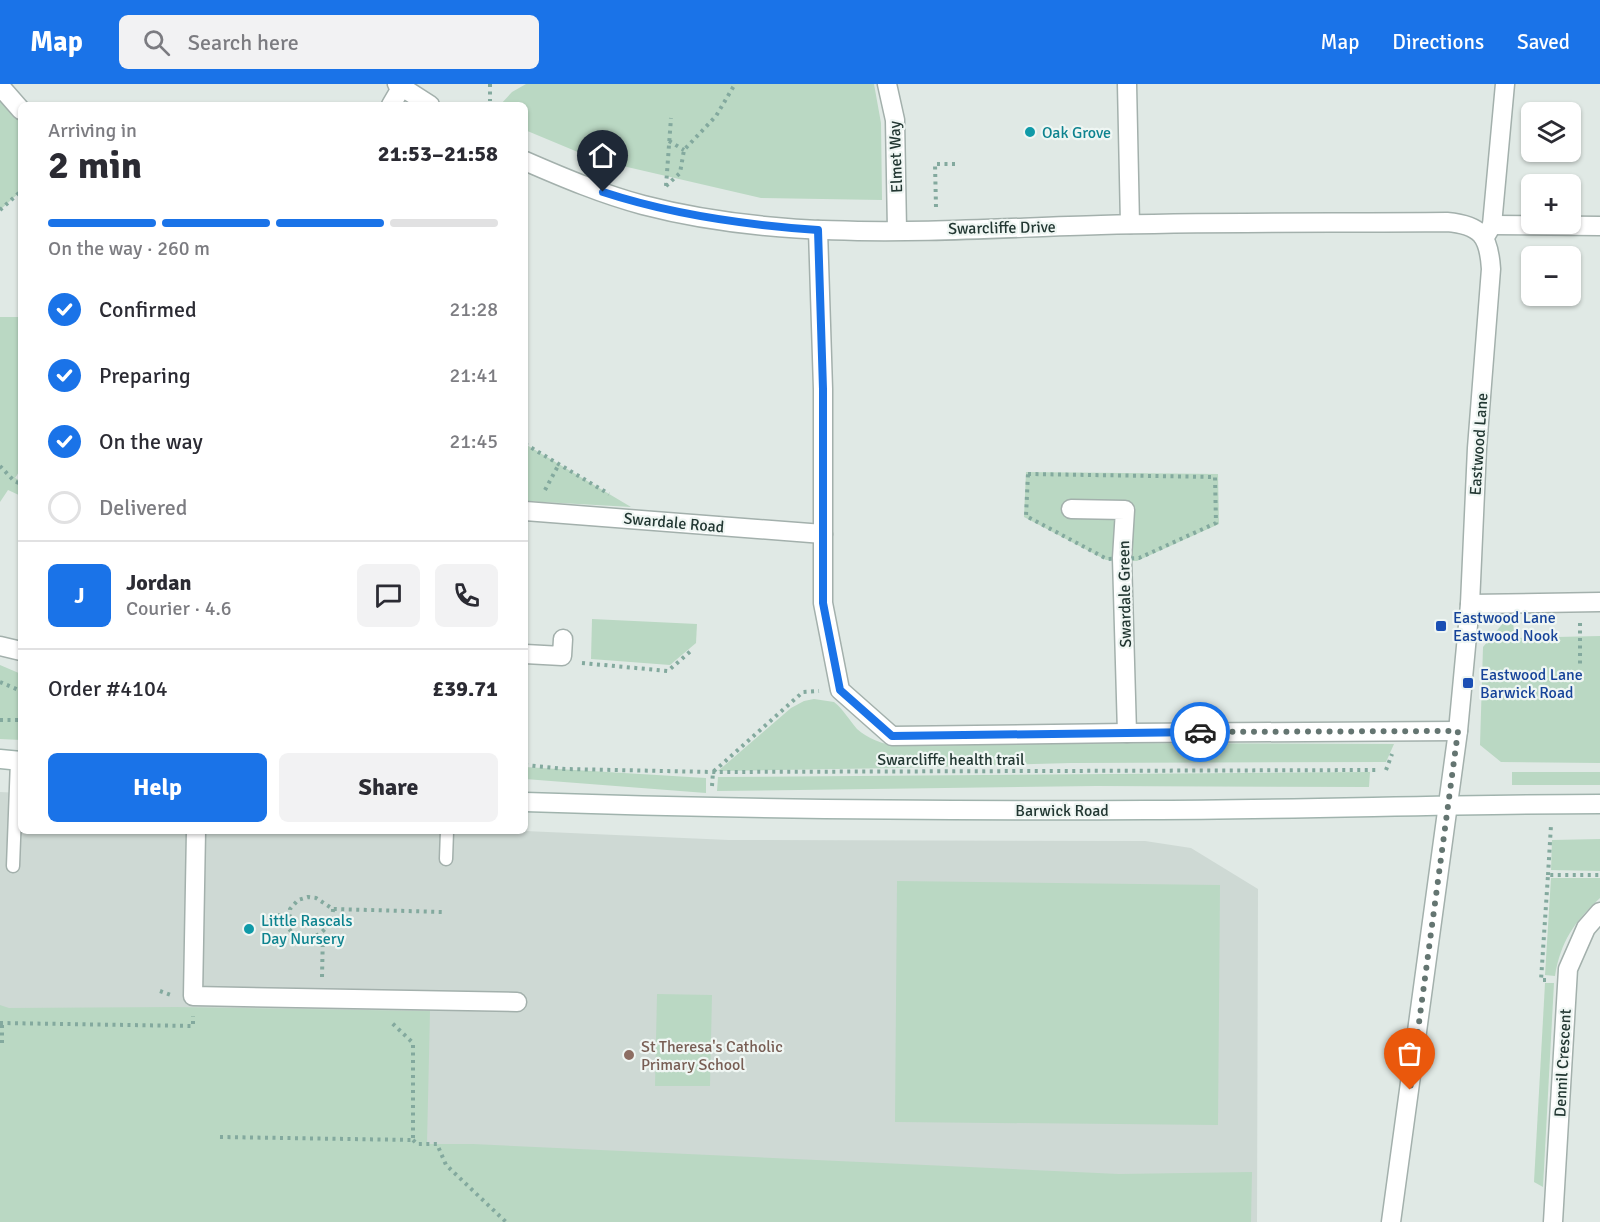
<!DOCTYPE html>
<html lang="en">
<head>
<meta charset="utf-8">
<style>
  body { margin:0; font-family:Signika,sans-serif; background:#f2f2f3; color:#2b2b33; height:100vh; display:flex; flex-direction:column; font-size:22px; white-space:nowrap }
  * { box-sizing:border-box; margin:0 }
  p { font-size:20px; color:#7c7c81 }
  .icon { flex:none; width:33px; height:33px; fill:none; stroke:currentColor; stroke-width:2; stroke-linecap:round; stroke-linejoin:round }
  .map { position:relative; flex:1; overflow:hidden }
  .sheet { position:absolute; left:18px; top:18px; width:510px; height:732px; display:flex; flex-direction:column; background:#fff; border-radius:9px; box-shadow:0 2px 4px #0004 }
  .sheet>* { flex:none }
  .fabs { position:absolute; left:1521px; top:18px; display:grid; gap:12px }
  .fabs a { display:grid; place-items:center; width:60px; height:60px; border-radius:9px; background:#fff; box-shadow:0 2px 4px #0004; font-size:30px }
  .pin { position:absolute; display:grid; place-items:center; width:51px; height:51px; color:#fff; margin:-62px -26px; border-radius:50% 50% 50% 0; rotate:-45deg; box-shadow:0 0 6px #0007 }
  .pin .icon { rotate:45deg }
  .courier { position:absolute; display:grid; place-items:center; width:60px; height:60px; margin:-30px; border:4px solid #1a73e8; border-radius:50%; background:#fff; color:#222; box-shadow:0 2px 8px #0007 }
  .head em { font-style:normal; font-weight:700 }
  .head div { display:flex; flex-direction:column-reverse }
  .head { display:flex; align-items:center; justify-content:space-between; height:102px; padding:0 30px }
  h1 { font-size:39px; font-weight:700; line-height:45px }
  .bar { display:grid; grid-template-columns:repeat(4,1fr); gap:9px 6px; align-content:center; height:72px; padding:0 30px }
  .bar i { height:8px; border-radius:4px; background:#e1e1e2 }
  .bar .on { background:#1a73e8 }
  .bar p { grid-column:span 4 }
  .line { display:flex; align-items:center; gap:15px; padding:0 30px; border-top:2px solid #e1e1e2 }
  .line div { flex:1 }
  .round { display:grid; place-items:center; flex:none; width:63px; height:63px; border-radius:9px; background:#f2f2f3 }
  ol { padding:0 30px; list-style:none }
  li { display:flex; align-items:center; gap:18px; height:66px }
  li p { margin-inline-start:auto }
  li .icon { padding:6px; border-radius:50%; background:#1a73e8; color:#fff; stroke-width:4 }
  li:last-child { color:#7c7c81 }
  li i { width:33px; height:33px; border:3px solid #e1e1e2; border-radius:50% }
  .primary-button { display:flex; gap:12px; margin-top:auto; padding:12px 30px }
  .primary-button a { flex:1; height:69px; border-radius:9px; background:#1a73e8; color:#fff; font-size:24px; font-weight:700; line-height:69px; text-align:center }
  .primary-button a+a { background:#f2f2f3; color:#2b2b33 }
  header { display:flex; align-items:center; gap:36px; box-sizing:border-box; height:84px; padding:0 30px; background:#1a73e8; color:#fff }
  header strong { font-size:28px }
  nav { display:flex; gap:33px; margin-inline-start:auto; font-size:21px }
  .search { width:420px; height:54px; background:#f2f2f3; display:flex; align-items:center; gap:15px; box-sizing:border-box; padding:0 21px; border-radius:9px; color:#7c7c81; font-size:22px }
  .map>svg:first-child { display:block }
  .built { fill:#ced9d4 }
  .green { fill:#bad8c3 }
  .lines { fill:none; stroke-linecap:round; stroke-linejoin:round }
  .lane-casing { stroke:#a3b0ac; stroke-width:15 }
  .street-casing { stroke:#a3b0ac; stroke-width:21 }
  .secondary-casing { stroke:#a0b3ad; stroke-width:21 }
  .path { stroke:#83a99e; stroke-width:4; stroke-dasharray:3 4.5; stroke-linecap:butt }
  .lane { stroke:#fff; stroke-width:12 }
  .street { stroke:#fff; stroke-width:18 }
  .secondary { stroke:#fff; stroke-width:18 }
  .done { stroke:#647571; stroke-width:6; stroke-dasharray:0 10.8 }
  .route { stroke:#1a73e8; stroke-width:8 }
  .culture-dot { fill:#0f9aa8; stroke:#eff6f3; stroke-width:2 }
  .transit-dot { fill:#1a4fb4; stroke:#eff6f3; stroke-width:2 }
  .education-dot { fill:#8d6e63; stroke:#eff6f3; stroke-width:2 }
  .labels { text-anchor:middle; stroke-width:4.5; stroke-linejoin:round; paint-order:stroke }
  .culture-label { font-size:16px; fill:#0d838f; stroke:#eff6f3; text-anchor:start }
  .street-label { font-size:16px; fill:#223732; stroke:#eff6f3 }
  .transit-label { font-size:16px; fill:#164399; stroke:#eff6f3; text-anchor:start }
  .education-label { font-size:16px; fill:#785e54; stroke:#eff6f3; text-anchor:start }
</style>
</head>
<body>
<header>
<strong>Map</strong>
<div class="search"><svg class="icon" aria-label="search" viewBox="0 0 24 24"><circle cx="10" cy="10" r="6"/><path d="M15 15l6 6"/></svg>Search here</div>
<nav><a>Map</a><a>Directions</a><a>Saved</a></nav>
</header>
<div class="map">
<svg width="1600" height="1138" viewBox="0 0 1600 1138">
  <rect width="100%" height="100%" fill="#e0e9e5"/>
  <!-- built -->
  <polygon class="built" points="0,708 21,709 21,747 525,747 729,756 1145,757 1191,764 1258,805 1257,1138 0,1138"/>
  <!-- green -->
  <g class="green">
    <polygon points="526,0 874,0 881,39 882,116 761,114 597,76 525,46 525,21 500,21 512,8"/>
    <polygon points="0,2 21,25 21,107 0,126"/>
    <polygon points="0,233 21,233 21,385 15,394 21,397 21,412 8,406 0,418"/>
    <polygon points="525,360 631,423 525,417"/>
    <polygon points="1026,388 1218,390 1219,440 1137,477 1106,476 1024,433"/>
    <polygon points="1510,531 1513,531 1514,554 1600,552 1600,679 1501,678 1480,661 1483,563"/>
    <polygon points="592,535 697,540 696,559 670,581 591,575"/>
    <polygon points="0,581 21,590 21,656 0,655"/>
    <path d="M814,615L834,618C844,626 849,636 857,645C868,655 883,660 897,662L1074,659L1394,660L1386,678L1071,679L897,684L718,687L791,624L804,617Z"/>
    <polygon points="525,683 706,694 706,709 525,695"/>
    <polygon points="1370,688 1369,703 1096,702 717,707 718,693"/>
    <rect x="1512" y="688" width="88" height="13"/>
    <polygon points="1600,755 1600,787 1551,786 1552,756"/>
    <path d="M1551,794H1600V814C1574,838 1561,857 1555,892L1545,891Z"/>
    <polygon points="897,797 1220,801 1218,1041 895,1038"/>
    <polygon points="1545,899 1554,899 1543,1103 1534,1098"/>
    <polygon points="657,910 712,911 710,1002 655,1002"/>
    <polygon points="0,921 9,924 176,923 430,927 427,1060 473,1060 1119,1090 1252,1088 1251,1138 0,1138"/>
  </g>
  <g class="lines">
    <!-- lane casing -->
    <g class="lane-casing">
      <g id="lane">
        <polyline points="446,775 447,747"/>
        <polyline points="13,782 17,677"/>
      </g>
    </g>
    <!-- street casing -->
    <g class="street-casing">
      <g id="street">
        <polyline points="397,0 430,21"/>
        <polyline points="887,0 895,36 897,146"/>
        <polyline points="1127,0 1130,140"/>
        <polyline points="0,2 21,26"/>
        <polyline points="391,21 401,4"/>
        <path d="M525,77C564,94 602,110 643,121C792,160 949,145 1101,141C1216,138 1332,139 1447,138C1481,141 1489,152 1491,185L1477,364L1470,520L1458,647L1391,1138"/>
        <polyline points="1492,141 1600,142"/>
        <polyline points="818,146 823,305 823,519 840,606 892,652 1127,649 1458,647"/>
        <polyline points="1485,153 1492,141 1505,0"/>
        <polyline points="1071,425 1125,426 1122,474 1127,649"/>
        <polyline points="525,427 823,450"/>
        <polyline points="1470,520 1600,518"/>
        <polyline points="0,562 21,567"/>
        <polyline points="525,570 562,572 563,555"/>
        <polyline points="196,747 193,912 517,918"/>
        <polyline points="1553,1138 1568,885 1586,844 1600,828"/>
      </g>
    </g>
    <!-- secondary casing -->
    <g class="secondary-casing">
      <g id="secondary">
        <polyline points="0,675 21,677"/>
        <path d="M525,718C732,725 939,727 1146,726C1297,726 1449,720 1600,720"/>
      </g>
    </g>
    <!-- path -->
    <g class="path">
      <polyline points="490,0 490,17"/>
      <polyline points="669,57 684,66"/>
      <polyline points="666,102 680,89 684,66 716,32 735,0"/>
      <polyline points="666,102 671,34"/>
      <polyline points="936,123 935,80 957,80"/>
      <polyline points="0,126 21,107"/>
      <polyline points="525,360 609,410"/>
      <polyline points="0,382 14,397 21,400"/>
      <polygon points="1028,390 1215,393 1216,439 1139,474 1107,475 1026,432"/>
      <polyline points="545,406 559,380"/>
      <polyline points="1580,539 1580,583"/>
      <polyline points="582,579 668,587 693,565"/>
      <polyline points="0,598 21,607"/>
      <polyline points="0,636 21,636"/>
      <polyline points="525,681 565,685 713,688 1378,686"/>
      <polyline points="1386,686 1392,670"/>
      <polyline points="712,702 713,688 803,608 819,607"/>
      <polyline points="1548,791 1551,741"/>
      <path d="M333,825C333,847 305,866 289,845L290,825L298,816L308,813L316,814L333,825L443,828"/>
      <polyline points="278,831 290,832"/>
      <polyline points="322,893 323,848"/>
      <polyline points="1546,896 1541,896 1548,791 1600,791"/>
      <polyline points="160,907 171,911"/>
      <polyline points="0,939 193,942 193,932"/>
      <polyline points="2,959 2,939"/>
      <polyline points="220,1053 413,1056 413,959 391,938"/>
      <polyline points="413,1056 417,1060 437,1060 446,1081 506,1138"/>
    </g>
    <!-- lane -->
    <use href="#lane" class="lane"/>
    <!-- street -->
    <use href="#street" class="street"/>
    <!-- secondary -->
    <use href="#secondary" class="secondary"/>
  </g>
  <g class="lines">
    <!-- done -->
    <polyline class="done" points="1200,648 1458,647 1410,1006"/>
    <!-- route -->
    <path class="route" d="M603,108C673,131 745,141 818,146L823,305V519L840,606L892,652L1200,648"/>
  </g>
  <!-- markers -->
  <g class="culture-dot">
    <circle cx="1030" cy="48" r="6"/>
    <circle cx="249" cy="845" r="6"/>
  </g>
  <g class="transit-dot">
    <rect x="1435" y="536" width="12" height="12" rx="3"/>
    <rect x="1462" y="593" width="12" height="12" rx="3"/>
  </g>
  <circle class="education-dot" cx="629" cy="971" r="6"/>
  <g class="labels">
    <!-- culture labels -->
    <g class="culture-label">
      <text x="1042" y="54">Oak Grove</text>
      <text x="261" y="842">Little Rascals<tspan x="261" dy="18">Day Nursery</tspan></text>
    </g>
    <!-- street labels -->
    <g class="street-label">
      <text transform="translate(895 73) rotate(-92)" y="6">Elmet Way</text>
      <text transform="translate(1002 143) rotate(-1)" y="6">Swarcliffe Drive</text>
      <text transform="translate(1478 360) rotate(-86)" y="6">Eastwood Lane</text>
      <text transform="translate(674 438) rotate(5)" y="6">Swardale Road</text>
      <text transform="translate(1124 510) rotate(-91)" y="6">Swardale Green</text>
      <text x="951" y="681">Swarcliffe health trail</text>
      <text x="1062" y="732">Barwick Road</text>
      <text transform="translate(1562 979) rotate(-87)" y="6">Dennil Crescent</text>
    </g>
    <!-- transit labels -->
    <g class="transit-label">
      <text x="1453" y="539">Eastwood Lane<tspan x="1453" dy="18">Eastwood Nook</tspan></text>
      <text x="1480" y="596">Eastwood Lane<tspan x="1480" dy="18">Barwick Road</tspan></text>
    </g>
    <!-- education labels -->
    <g class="education-label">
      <text x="641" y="968">St Theresa's Catholic<tspan x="641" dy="18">Primary School</tspan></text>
    </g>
  </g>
</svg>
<div class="fabs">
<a><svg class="icon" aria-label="layers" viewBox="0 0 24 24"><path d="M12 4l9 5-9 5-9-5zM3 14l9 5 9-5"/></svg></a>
<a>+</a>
<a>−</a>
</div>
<div class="pin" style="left:1410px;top:1006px;background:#ea580c"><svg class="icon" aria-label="bag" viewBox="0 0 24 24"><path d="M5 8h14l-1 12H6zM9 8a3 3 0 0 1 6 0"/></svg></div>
<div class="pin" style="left:603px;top:108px;background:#1f2937"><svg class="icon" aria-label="home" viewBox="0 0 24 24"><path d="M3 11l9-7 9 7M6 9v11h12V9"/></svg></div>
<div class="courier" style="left:1200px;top:648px"><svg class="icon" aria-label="car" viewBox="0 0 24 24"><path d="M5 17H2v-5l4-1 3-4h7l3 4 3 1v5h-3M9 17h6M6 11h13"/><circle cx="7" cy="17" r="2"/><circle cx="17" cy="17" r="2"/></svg></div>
<section class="sheet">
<div class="head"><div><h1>2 min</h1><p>Arriving in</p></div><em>21:53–21:58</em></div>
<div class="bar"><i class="on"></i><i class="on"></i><i class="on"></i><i></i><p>On the way · 260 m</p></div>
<ol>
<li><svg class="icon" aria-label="check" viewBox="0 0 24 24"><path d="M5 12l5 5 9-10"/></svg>Confirmed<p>21:28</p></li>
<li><svg class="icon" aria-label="check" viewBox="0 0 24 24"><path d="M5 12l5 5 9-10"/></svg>Preparing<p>21:41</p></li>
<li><svg class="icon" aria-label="check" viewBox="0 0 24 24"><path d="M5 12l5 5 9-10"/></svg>On the way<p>21:45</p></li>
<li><i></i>Delivered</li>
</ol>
<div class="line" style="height:108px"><b class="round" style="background:#1a73e8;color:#fff">J</b><div><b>Jordan</b><p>Courier · 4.6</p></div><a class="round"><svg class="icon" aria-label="chat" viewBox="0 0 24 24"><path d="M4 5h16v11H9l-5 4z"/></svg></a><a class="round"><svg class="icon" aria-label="phone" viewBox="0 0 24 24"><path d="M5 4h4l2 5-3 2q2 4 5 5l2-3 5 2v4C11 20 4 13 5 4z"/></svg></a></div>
<div class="line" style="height:78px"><div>Order #4104</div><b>£39.71</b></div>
<div class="primary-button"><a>Help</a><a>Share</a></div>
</section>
</div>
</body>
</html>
